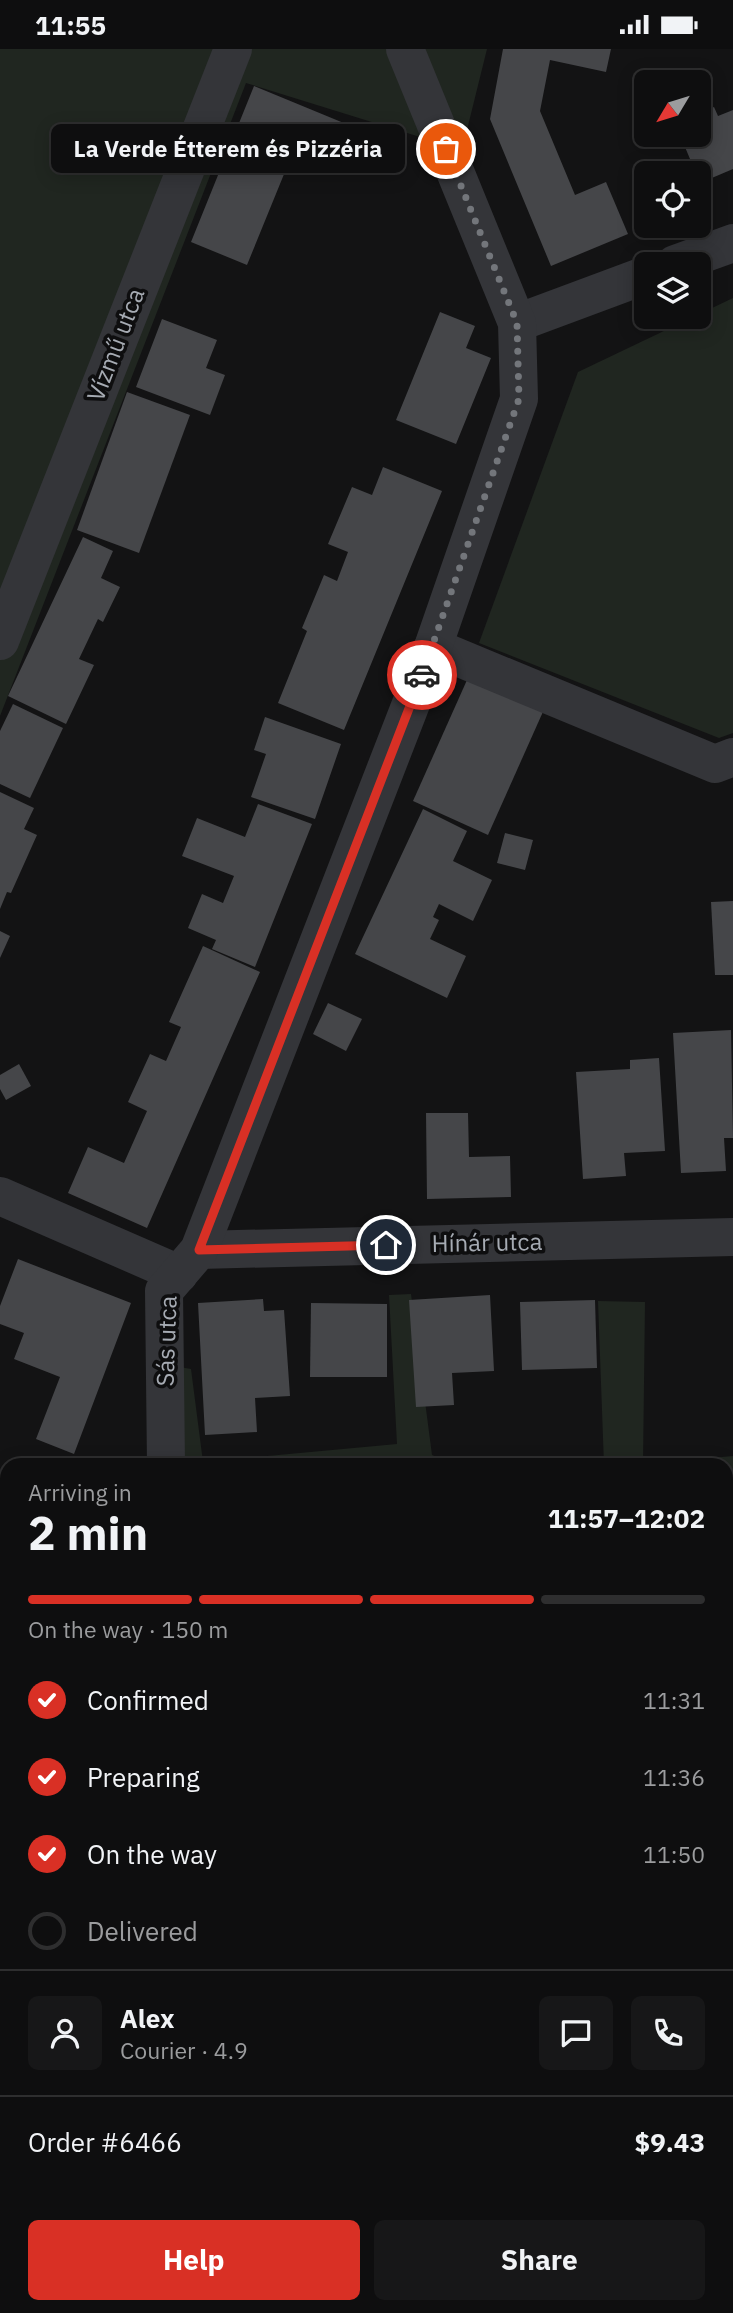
<!DOCTYPE html>
<html lang="en">
<head>
<meta charset="utf-8">
<style>
  body { margin:0; font-family:"IBM Plex Sans",sans-serif; background:#171718; color:#f1f3f6; height:100vh; display:flex; flex-direction:column; font-size:26px; white-space:nowrap }
  * { box-sizing:border-box; margin:0 }
  p { font-size:23px; color:#9b9c9e }
  .icon { flex:none; width:38px; height:38px; fill:none; stroke:currentColor; stroke-width:2; stroke-linecap:round; stroke-linejoin:round }
  .map { position:relative; flex:1; overflow:hidden }
  .sheet { position:absolute; left:0px; top:1409px; width:733px; height:856px; display:flex; flex-direction:column; background:#0e0e0f; border-radius:21px 21px 0 0; box-shadow:0 4px 18px #0003,0 0 0 2px #2e2e2f }
  .sheet>* { flex:none }
  .needle { width:46px; rotate:232deg }
  .controls { position:absolute; left:634px; top:21px; display:grid; gap:14px }
  .controls a { display:grid; place-items:center; width:77px; height:77px; border-radius:10px; background:#0e0e0f; box-shadow:0 4px 18px #0003,0 0 0 2px #2e2e2f; font-size:35px }
  .pin { position:absolute; display:grid; place-items:center; width:60px; height:60px; color:#fff; margin:-30px; border:4px solid #fff; border-radius:50%; box-shadow:0 2px 7px #0007 }
  .courier { position:absolute; display:grid; place-items:center; width:70px; height:70px; margin:-35px; border:5px solid #d93025; border-radius:50%; background:#fff; color:#222; box-shadow:0 2px 9px #0007 }
  .bubble { position:absolute; height:49px; border-radius:10px; background:#0e0e0f; box-shadow:0 4px 18px #0003,0 0 0 2px #2e2e2f; font-size:23px; font-weight:800; line-height:49px; text-align:center }
  .overview em { font-style:normal; font-weight:800 }
  .overview div { display:flex; flex-direction:column-reverse }
  .overview { display:flex; align-items:center; justify-content:space-between; height:119px; padding:0 28px }
  h1 { font-size:46px; font-weight:800; line-height:52px }
  .bar { display:grid; grid-template-columns:repeat(4,1fr); gap:10px 7px; align-content:center; height:84px; padding:0 28px }
  .bar i { height:9px; border-radius:5px; background:#2e2e2f }
  .bar .on { background:#d93025 }
  .bar p { grid-column:span 4 }
  .line { display:flex; align-items:center; gap:18px; padding:0 28px; border-top:2px solid #2e2e2f }
  .line div { flex:1 }
  .round { display:grid; place-items:center; flex:none; width:74px; height:74px; border-radius:10px; background:#171718 }
  ol { padding:0 28px; list-style:none }
  li { display:flex; align-items:center; gap:21px; height:77px }
  li p { margin-inline-start:auto }
  li .icon { padding:7px; border-radius:50%; background:#d93025; color:#fff; stroke-width:4 }
  li:last-child { color:#9b9c9e }
  li i { width:38px; height:38px; border:4px solid #2e2e2f; border-radius:50% }
  .button { display:flex; gap:14px; margin-top:auto; padding:14px 28px }
  .button a { flex:1; height:80px; border-radius:10px; background:#d93025; color:#fff; font-size:28px; font-weight:800; line-height:80px; text-align:center }
  .button a+a { background:#171718; color:#f1f3f6 }
  .status { display:flex; justify-content:space-between; align-items:center; height:49px; padding:0 35px; background:#0e0e0f; direction:ltr }
  .status svg { height:19px; fill:currentColor }
  .map>svg:first-child { display:block }
  .green { fill:#202620 }
  .building { fill:#454649 }
  .lines { fill:none; stroke-linecap:round; stroke-linejoin:round }
  .minor { stroke:#343539; stroke-width:38 }
  .done { stroke:#73767b; stroke-width:7; stroke-dasharray:0 12.6 }
  .route { stroke:#d93025; stroke-width:9 }
  .labels { text-anchor:middle; stroke-width:7; stroke-linejoin:round; paint-order:stroke }
  .street-label { font-size:24px; fill:#a6abb3; stroke:#0e0e0f }
</style>
</head>
<body>
<div class="status"><b>11:55</b><svg viewBox="0 0 49 12"><path d="M0 12V9h3v3zM5 12V6h3v6zM10 12V3h3v9zM15 12V0h3v12zM26 1h20v11H26zM47 4h2v5h-2z"/></svg></div>
<div class="map">
<svg width="733" height="2264" viewBox="0 0 733 2264">
  <rect width="100%" height="100%" fill="#131314"/>
  <!-- green -->
  <g class="green">
    <polygon points="0,0 487,0 462,101 246,34 0,667"/>
    <polygon points="733,249 733,684 719,689 479,594 578,323"/>
    <polygon points="411,1245 432,1406 456,1416 176,1416 174,1317 191,1320 203,1413 397,1395 389,1246"/>
    <polygon points="598,1252 645,1253 643,1415 733,1407 733,1575 726,1573 726,1416 604,1416"/>
    <rect x="0" y="1483" width="7" height="109"/>
    <polygon points="0,1719 7,1719 7,2258 726,2258 726,1719 733,1719 733,2264 0,2264"/>
  </g>
  <!-- building -->
  <g class="building">
    <polygon points="503,0 611,0 606,23 550,11 540,62 575,146 606,133 628,185 551,217 490,70"/>
    <polygon points="254,37 351,77 332,125 291,108 247,216 191,193"/>
    <polygon points="714,58 718,67 733,61 733,120 700,134 680,86 698,86 698,65"/>
    <polygon points="440,263 475,277 466,299 491,309 456,395 396,371"/>
    <polygon points="162,270 217,291 206,319 225,326 210,366 136,338"/>
    <polygon points="127,343 190,366 139,504 77,481"/>
    <polygon points="383,418 442,442 344,681 278,654 307,582 302,579 324,526 337,532 348,503 328,495 352,438 372,446"/>
    <polygon points="83,488 113,502 101,529 120,538 103,573 98,570 79,610 94,616 66,675 8,647"/>
    <polygon points="471,622 546,656 488,786 413,752"/>
    <polygon points="13,655 63,679 30,749 0,735 0,682"/>
    <polygon points="265,668 341,695 315,770 251,748 266,705 254,701"/>
    <polygon points="0,743 34,759 24,780 37,786 11,844 7,843 0,860"/>
    <polygon points="258,755 312,775 255,918 212,900 216,891 188,879 202,845 223,854 234,827 182,807 197,769 245,788"/>
    <polygon points="423,760 467,782 453,812 492,831 473,872 439,855 433,868 439,871 430,890 466,907 447,949 355,905"/>
    <polygon points="505,784 533,791 525,821 497,814"/>
    <polygon points="733,852 733,926 715,926 711,853"/>
    <polygon points="0,882 10,887 0,909"/>
    <polygon points="203,897 260,923 147,1179 68,1144 88,1098 124,1114 147,1062 128,1053 150,1005 166,1012 181,978 169,973"/>
    <polygon points="328,954 362,970 346,1002 313,985"/>
    <polygon points="731,981 733,1089 724,1089 726,1122 681,1124 673,984"/>
    <polygon points="659,1009 665,1102 624,1104 626,1127 583,1130 576,1023 630,1020 630,1011"/>
    <polygon points="19,1015 31,1037 6,1051 0,1040 0,1026"/>
    <polygon points="426,1064 468,1064 469,1108 510,1107 511,1148 427,1150"/>
    <polygon points="18,1210 131,1254 74,1405 36,1390 60,1328 14,1310 24,1284 0,1275 0,1257"/>
    <polygon points="490,1246 494,1322 452,1324 454,1356 416,1358 409,1251"/>
    <polygon points="263,1250 264,1262 284,1261 290,1347 255,1349 257,1383 205,1386 198,1254"/>
    <polygon points="595,1251 597,1319 522,1321 520,1253"/>
    <polygon points="311,1254 387,1255 387,1328 310,1328"/>
    <polygon points="497,2258 562,2258 561,2264 496,2264"/>
  </g>
  <g class="lines">
    <!-- minor -->
    <g class="minor">
      <polyline points="675,215 733,194"/>
      <polyline points="517,274 646,226"/>
      <polyline points="0,592 233,0"/>
      <polyline points="433,598 715,715 733,708"/>
      <polyline points="0,1147 179,1225"/>
      <polyline points="199,1201 733,1188"/>
      <polyline points="166,1416 164,1242 199,1201 433,598 519,350 517,274 405,0"/>
      <polyline points="0,1679 7,1679"/>
      <polyline points="726,1687 733,1687"/>
      <polyline points="0,1735 7,1735"/>
      <polyline points="726,1748 733,1748"/>
      <polyline points="726,1812 733,1847"/>
      <polyline points="726,1898 733,1898"/>
      <polyline points="726,2052 733,2012"/>
      <polyline points="726,2230 733,2232"/>
      <polyline points="413,2264 414,2258"/>
    </g>
  </g>
  <g class="lines">
    <!-- done -->
    <polyline class="done" points="422,626 519,350 517,274 446,100"/>
    <!-- route -->
    <polyline class="route" points="386,1196 199,1201 422,626"/>
  </g>
  <g class="labels">
    <!-- street labels -->
    <g class="street-label">
      <text transform="translate(116 296) rotate(-69)" y="8">Vízmű utca</text>
      <text transform="translate(487 1194) rotate(-1)" y="8">Hínár utca</text>
      <text transform="translate(167 1292) rotate(-88)" y="8">Sás utca</text>
    </g>
  </g>
</svg>
<div class="controls">
<a><svg class="needle" viewBox="-14 -14 28 28"><path d="M0-13l5 13h-10z" fill="#e53935"/><path d="M0 13l5-13h-10z" fill="#9b9c9e"/></svg></a>
<a><svg class="icon" aria-label="locate" viewBox="0 0 24 24"><circle cx="12" cy="12" r="6"/><path d="M12 2v4M12 18v4M2 12h4M18 12h4"/></svg></a>
<a><svg class="icon" aria-label="layers" viewBox="0 0 24 24"><path d="M12 4l9 5-9 5-9-5zM3 14l9 5 9-5"/></svg></a>
</div>
<div class="pin" style="left:446px;top:100px;background:#ea580c"><svg class="icon" aria-label="bag" viewBox="0 0 24 24"><path d="M5 8h14l-1 12H6zM9 8a3 3 0 0 1 6 0"/></svg></div>
<div class="pin" style="left:386px;top:1196px;background:#1f2937"><svg class="icon" aria-label="home" viewBox="0 0 24 24"><path d="M3 11l9-7 9 7M6 9v11h12V9"/></svg></div>
<div class="courier" style="left:422px;top:626px"><svg class="icon" aria-label="car" viewBox="0 0 24 24"><path d="M5 17H2v-5l4-1 3-4h7l3 4 3 1v5h-3M9 17h6M6 11h13"/><circle cx="7" cy="17" r="2"/><circle cx="17" cy="17" r="2"/></svg></div>
<div class="bubble" style="left:51px;top:75px;width:354px">La Verde Étterem és Pizzéria</div>
<section class="sheet">
<div class="overview"><div><h1>2 min</h1><p>Arriving in</p></div><em>11:57–12:02</em></div>
<div class="bar"><i class="on"></i><i class="on"></i><i class="on"></i><i></i><p>On the way · 150 m</p></div>
<ol>
<li><svg class="icon" aria-label="check" viewBox="0 0 24 24"><path d="M5 12l5 5 9-10"/></svg>Confirmed<p>11:31</p></li>
<li><svg class="icon" aria-label="check" viewBox="0 0 24 24"><path d="M5 12l5 5 9-10"/></svg>Preparing<p>11:36</p></li>
<li><svg class="icon" aria-label="check" viewBox="0 0 24 24"><path d="M5 12l5 5 9-10"/></svg>On the way<p>11:50</p></li>
<li><i></i>Delivered</li>
</ol>
<div class="line" style="height:126px"><a class="round"><svg class="icon" aria-label="person" viewBox="0 0 24 24"><circle cx="12" cy="8" r="4"/><path d="M4 21q1-7 8-7t8 7"/></svg></a><div><b>Alex</b><p>Courier · 4.9</p></div><a class="round"><svg class="icon" aria-label="chat" viewBox="0 0 24 24"><path d="M4 5h16v11H9l-5 4z"/></svg></a><a class="round"><svg class="icon" aria-label="phone" viewBox="0 0 24 24"><path d="M5 4h4l2 5-3 2q2 4 5 5l2-3 5 2v4C11 20 4 13 5 4z"/></svg></a></div>
<div class="line" style="height:91px"><div>Order #6466</div><b>$9.43</b></div>
<div class="button"><a>Help</a><a>Share</a></div>
</section>
</div>
</body>
</html>
